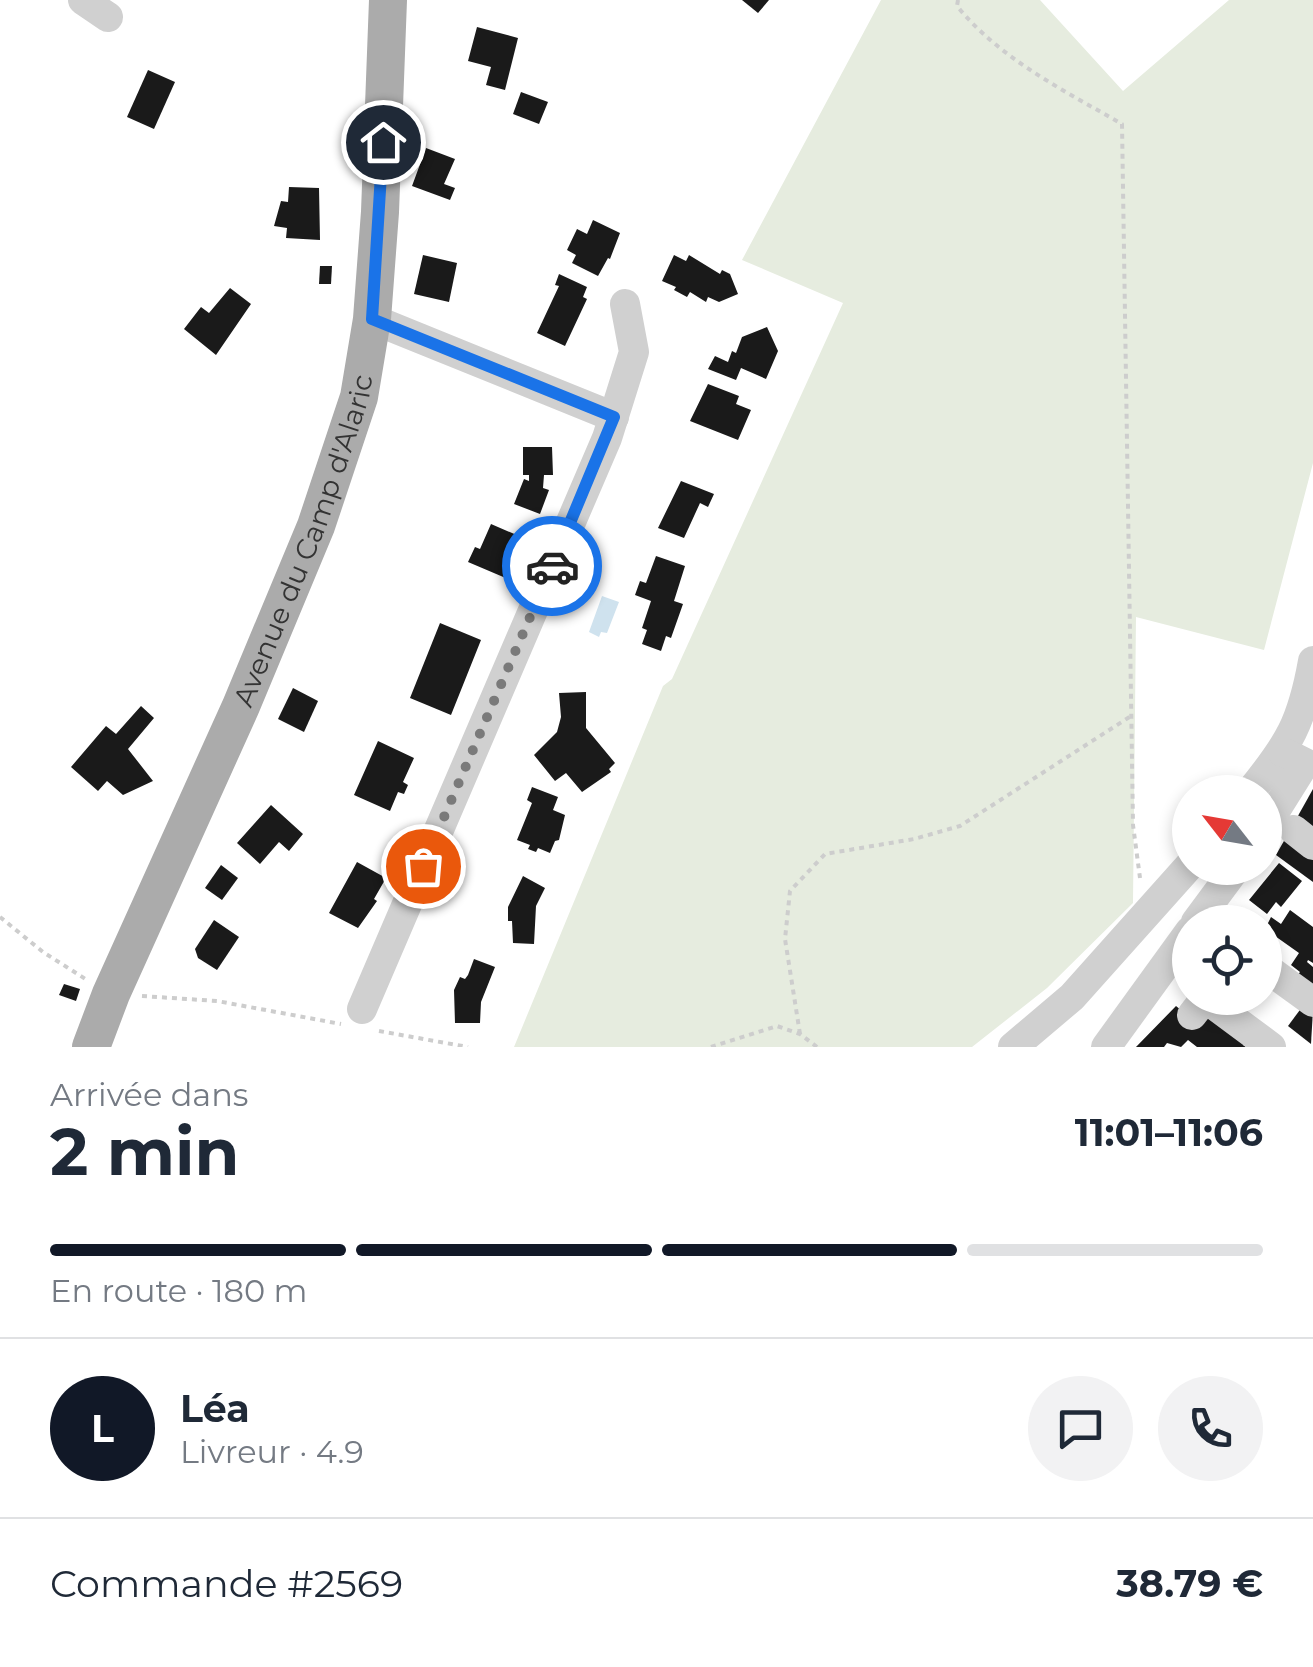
<!DOCTYPE html>
<html lang="fr">
<head>
<meta charset="utf-8">
<style>
  body { margin:0; font-family:Montserrat,sans-serif; background:#f2f2f3; color:#1f2937; height:100vh; display:flex; flex-direction:column; font-size:38px; white-space:nowrap }
  * { box-sizing:border-box; margin:0 }
  p { font-size:32px; color:#747a83 }
  .icon { flex:none; width:55px; height:55px; fill:none; stroke:currentColor; stroke-width:2; stroke-linecap:round; stroke-linejoin:round }
  .map { position:relative; height:1047px; overflow:hidden }
  .drawer { display:flex; flex-direction:column; background:#fff; flex:1 }
  .drawer>* { flex:none }
  .needle { width:65px; rotate:301deg }
  .controls { position:absolute; left:1172px; top:775px; display:grid; gap:20px }
  .controls a { display:grid; place-items:center; width:110px; height:110px; border-radius:50%; background:#fff; box-shadow:0 5px 15px #0003; font-size:50px }
  .pin { position:absolute; display:grid; place-items:center; width:85px; height:85px; color:#fff; margin:-42px; border:5px solid #fff; border-radius:50%; box-shadow:0 2px 10px #0007 }
  .courier { position:absolute; display:grid; place-items:center; width:100px; height:100px; margin:-50px; border:8px solid #1a73e8; border-radius:50%; background:#fff; color:#222; box-shadow:0 2px 12px #0007 }
  .summary em { font-style:normal; font-weight:700 }
  .summary div { display:flex; flex-direction:column-reverse }
  .summary { display:flex; align-items:center; justify-content:space-between; height:170px; padding:0 50px }
  h1 { font-size:65px; font-weight:700; line-height:75px }
  .bar { display:grid; grid-template-columns:repeat(4,1fr); gap:15px 10px; align-content:center; height:120px; padding:0 50px }
  .bar i { height:12px; border-radius:8px; background:#e0e1e3 }
  .bar .active { background:#111827 }
  .bar p { grid-column:span 4 }
  .line { display:flex; align-items:center; gap:25px; padding:0 50px; border-top:2px solid #e0e1e3 }
  .line div { flex:1 }
  .round { display:grid; place-items:center; flex:none; width:105px; height:105px; border-radius:52px; background:#f2f2f3 }
  .map>svg:first-child { display:block }
  .green { fill:#e6ecdf }
  .water { fill:#cfe2ee }
  .building { fill:#1a1a1a }
  .lines { fill:none; stroke-linecap:round; stroke-linejoin:round }
  .path { stroke:#cdcdcd; stroke-width:4; stroke-dasharray:5 5; stroke-linecap:butt }
  .minor { stroke:#d0d0d0; stroke-width:30 }
  .major { stroke:#ababab; stroke-width:38 }
  .done { stroke:#7a7a7a; stroke-width:10; stroke-dasharray:0 18 }
  .route { stroke:#1a73e8; stroke-width:12 }
  .labels { text-anchor:middle; stroke-width:10; stroke-linejoin:round; paint-order:stroke }
  .street-label { font-size:28px; fill:#333; stroke:#fff }
</style>
</head>
<body>
<div class="map">
<svg width="1313" height="1047" viewBox="0 0 1313 1047">
  <rect width="100%" height="100%" fill="#fff"/>
  <!-- green -->
  <polygon class="green" points="881,0 1040,0 1123,91 1229,0 1313,0 1313,463 1264,650 1136,617 1133,903 1047,988 972,1047 514,1047 663,686 672,679 843,303 742,260"/>
  <!-- water -->
  <polygon class="water" points="602,596 619,602 607,633 601,632 599,637 589,632"/>
  <!-- building -->
  <g class="building">
    <polygon points="742,0 769,0 758,13"/>
    <polygon points="477,27 518,38 505,90 486,85 491,67 468,61"/>
    <polygon points="148,70 175,82 154,129 127,117"/>
    <polygon points="521,92 548,102 539,124 513,114"/>
    <polygon points="426,148 455,159 444,184 455,188 450,200 412,186"/>
    <polygon points="289,187 319,188 320,240 286,238 287,228 274,226 281,201 288,202"/>
    <polygon points="593,220 620,233 610,259 608,258 598,276 572,263 576,255 567,250 577,229 587,234"/>
    <polygon points="423,255 457,263 449,302 414,294"/>
    <polygon points="674,255 686,261 689,255 720,274 722,270 730,274 738,294 719,302 708,297 706,302 690,292 687,297 674,290 676,287 662,281"/>
    <polygon points="320,266 332,266 331,284 319,284"/>
    <polygon points="559,274 587,287 583,297 587,299 565,346 537,333 559,286 555,285"/>
    <polygon points="230,288 251,304 216,355 184,329 201,307 209,313"/>
    <polygon points="767,327 778,351 766,379 741,368 736,380 708,369 715,356 728,362 732,351 736,353 742,337"/>
    <polygon points="708,384 739,396 736,404 751,410 738,440 690,421"/>
    <polygon points="523,447 552,447 553,475 544,475 543,488 549,490 540,514 514,504 524,479 529,481 529,475 523,475"/>
    <polygon points="681,481 714,494 708,507 700,503 684,538 658,528"/>
    <polygon points="491,524 526,539 519,554 524,556 518,570 513,568 508,579 468,562 475,547 480,549"/>
    <polygon points="656,556 685,566 674,601 683,604 671,638 666,636 661,651 642,644 647,630 642,628 651,601 635,595 640,581 646,583"/>
    <polygon points="440,623 481,640 451,715 410,698"/>
    <polygon points="293,688 318,701 304,732 278,719"/>
    <polygon points="586,692 586,728 615,763 609,769 611,772 582,792 566,773 555,781 534,755 557,732 561,717 559,693"/>
    <polygon points="141,706 154,718 128,749 153,781 123,795 107,781 98,791 71,767 106,726 116,734"/>
    <polygon points="378,741 414,758 403,782 408,785 404,794 398,792 390,811 354,795"/>
    <polygon points="532,787 558,797 553,810 565,815 559,840 555,841 550,853 538,848 536,852 528,849 530,845 517,840 532,803 527,800"/>
    <polygon points="1313,789 1313,836 1294,823"/>
    <polygon points="271,805 303,834 289,851 279,842 260,864 237,843"/>
    <polygon points="1289,832 1313,850 1313,882 1276,855"/>
    <polygon points="357,862 386,878 374,899 377,901 358,928 329,913"/>
    <polygon points="1279,863 1302,881 1281,907 1276,902 1267,914 1249,900"/>
    <polygon points="221,865 238,878 222,900 205,888"/>
    <polygon points="523,876 545,888 536,906 534,944 513,943 512,921 508,921 508,907"/>
    <polygon points="1290,910 1313,927 1313,963 1308,960 1307,962 1313,967 1313,998 1292,982 1300,972 1291,965 1299,953 1265,929 1271,917 1281,924"/>
    <polygon points="214,920 239,937 217,970 198,958 195,949"/>
    <polygon points="474,959 495,967 481,1002 480,1023 455,1023 454,990 460,977 465,979 468,975"/>
    <polygon points="64,984 80,989 76,1001 59,995"/>
    <polygon points="1305,1003 1313,1010 1311,1044 1288,1026"/>
    <polygon points="1176,1006 1193,1020 1202,1009 1245,1041 1243,1045 1246,1047 1197,1047 1188,1040 1181,1047 1167,1043 1164,1047 1136,1047"/>
  </g>
  <g class="lines">
    <!-- path -->
    <g class="path">
      <path d="M958,0L957,6C1000,59 1063,90 1122,124L1133,825L1140,878"/>
      <polyline points="0,917 43,952 87,980"/>
      <polyline points="142,996 217,1001 341,1024"/>
      <polyline points="379,1031 468,1047"/>
      <polyline points="800,1034 785,939 790,891 825,854 914,839 960,826 1131,716"/>
      <polyline points="711,1047 777,1026 800,1034 817,1047"/>
    </g>
    <!-- minor -->
    <g class="minor">
      <polyline points="83,0 108,17"/>
      <polyline points="372,319 614,417"/>
      <path d="M1250,792C1289,744 1302,723 1313,661"/>
      <polyline points="1265,827 1305,763 1283,752"/>
      <polyline points="1294,830 1313,845"/>
      <polyline points="1196,922 1236,868"/>
      <polyline points="1265,967 1313,1002"/>
      <polyline points="362,1009 607,438 634,352 625,304"/>
      <polyline points="1192,1015 1205,998 1271,1047"/>
      <polyline points="1013,1047 1072,997 1190,865"/>
      <polyline points="1106,1047 1190,931"/>
    </g>
    <!-- major -->
    <path class="major" id="s1" d="M91,1047L111,994L241,706L316,526L359,397L372,319L380,212L388,0"/>
  </g>
  <g class="lines">
    <!-- done -->
    <polyline class="done" points="423,866 552,566"/>
    <!-- route -->
    <polyline class="route" points="383,142 372,319 614,417 552,566"/>
  </g>
  <g class="labels">
    <!-- street labels -->
    <g class="street-label">
      <text dy="10" stroke="none"><textPath href="#s1" startOffset="550">Avenue du Camp d'Alaric</textPath></text>
    </g>
  </g>
</svg>
<div class="controls">
<a><svg class="needle" viewBox="-14 -14 28 28"><path d="M0-13l5 13h-10z" fill="#e53935"/><path d="M0 13l5-13h-10z" fill="#747a83"/></svg></a>
<a><svg class="icon" aria-label="locate" viewBox="0 0 24 24"><circle cx="12" cy="12" r="6"/><path d="M12 2v4M12 18v4M2 12h4M18 12h4"/></svg></a>
</div>
<div class="pin" style="left:423px;top:866px;background:#ea580c"><svg class="icon" aria-label="bag" viewBox="0 0 24 24"><path d="M5 8h14l-1 12H6zM9 8a3 3 0 0 1 6 0"/></svg></div>
<div class="pin" style="left:383px;top:142px;background:#1f2937"><svg class="icon" aria-label="home" viewBox="0 0 24 24"><path d="M3 11l9-7 9 7M6 9v11h12V9"/></svg></div>
<div class="courier" style="left:552px;top:566px"><svg class="icon" aria-label="car" viewBox="0 0 24 24"><path d="M5 17H2v-5l4-1 3-4h7l3 4 3 1v5h-3M9 17h6M6 11h13"/><circle cx="7" cy="17" r="2"/><circle cx="17" cy="17" r="2"/></svg></div>
</div>
<section class="drawer">
<div class="summary"><div><h1>2 min</h1><p>Arrivée dans</p></div><em>11:01–11:06</em></div>
<div class="bar"><i class="active"></i><i class="active"></i><i class="active"></i><i></i><p>En route · 180 m</p></div>
<div class="line" style="height:180px"><b class="round" style="background:#111827;color:#fff">L</b><div><b>Léa</b><p>Livreur · 4.9</p></div><a class="round"><svg class="icon" aria-label="chat" viewBox="0 0 24 24"><path d="M4 5h16v11H9l-5 4z"/></svg></a><a class="round"><svg class="icon" aria-label="phone" viewBox="0 0 24 24"><path d="M5 4h4l2 5-3 2q2 4 5 5l2-3 5 2v4C11 20 4 13 5 4z"/></svg></a></div>
<div class="line" style="height:130px"><div>Commande #2569</div><b>38.79 €</b></div>
</section>
</body>
</html>
